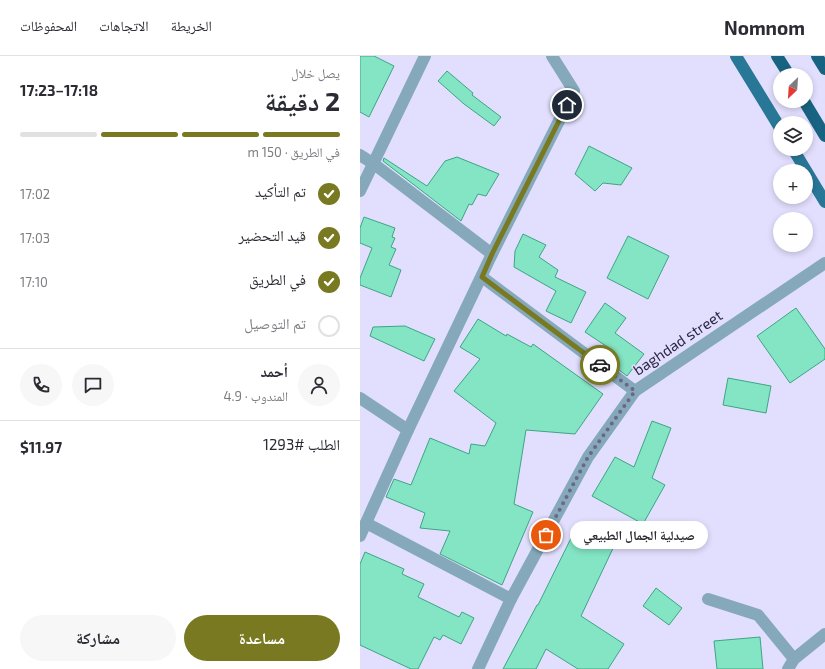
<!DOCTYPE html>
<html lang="ar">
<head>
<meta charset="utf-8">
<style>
  body { margin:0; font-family:"Exo 2","Noto Naskh Arabic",sans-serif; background:#f7f7f7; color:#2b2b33; direction:rtl; height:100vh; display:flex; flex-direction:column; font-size:15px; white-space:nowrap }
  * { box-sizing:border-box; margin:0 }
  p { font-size:13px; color:#7c7c81 }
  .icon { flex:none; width:22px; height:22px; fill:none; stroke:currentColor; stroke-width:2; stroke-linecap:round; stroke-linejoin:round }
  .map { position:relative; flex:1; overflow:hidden; direction:ltr }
  .drawer { display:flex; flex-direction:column; background:#fff; width:360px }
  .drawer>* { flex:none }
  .needle { width:26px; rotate:205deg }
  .buttons { position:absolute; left:413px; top:12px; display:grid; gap:8px }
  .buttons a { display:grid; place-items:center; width:40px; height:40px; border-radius:50%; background:#fff; box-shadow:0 2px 6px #0003; font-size:20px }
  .pin { position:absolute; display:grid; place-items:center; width:34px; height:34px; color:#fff; margin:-17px; border:2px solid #fff; border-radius:50%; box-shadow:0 1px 4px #0007 }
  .courier { position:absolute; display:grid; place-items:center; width:40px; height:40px; margin:-20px; border:3px solid #787920; border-radius:50%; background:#fff; color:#222; box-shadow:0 1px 5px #0007 }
  .bubble { position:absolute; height:28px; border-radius:14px; background:#fff; box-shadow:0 2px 6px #0003; font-size:13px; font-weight:700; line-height:28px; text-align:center; direction:rtl }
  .overview em { font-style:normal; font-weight:700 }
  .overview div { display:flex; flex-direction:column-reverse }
  .overview { display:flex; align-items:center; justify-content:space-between; height:68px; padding:0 20px }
  h1 { font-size:26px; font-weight:700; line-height:30px }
  .bar { display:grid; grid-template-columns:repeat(4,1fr); gap:6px 4px; align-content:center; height:48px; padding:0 20px }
  .bar i { height:5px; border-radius:3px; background:#e1e1e2 }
  .bar .current { background:#787920 }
  .bar p { grid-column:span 4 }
  .line { display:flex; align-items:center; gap:10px; padding:0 20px; border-top:1px solid #e1e1e2 }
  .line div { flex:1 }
  .round { display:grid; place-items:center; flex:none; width:42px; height:42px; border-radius:21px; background:#f7f7f7 }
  ol { padding:0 20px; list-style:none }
  li { display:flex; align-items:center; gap:12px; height:44px }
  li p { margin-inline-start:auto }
  li .icon { padding:4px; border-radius:50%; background:#787920; color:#fff; stroke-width:4 }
  li:last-child { color:#7c7c81 }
  li i { width:22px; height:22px; border:2px solid #e1e1e2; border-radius:50% }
  .action { display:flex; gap:8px; margin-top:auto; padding:8px 20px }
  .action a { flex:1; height:46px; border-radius:24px; background:#787920; color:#fff; font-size:16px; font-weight:700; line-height:46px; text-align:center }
  .action a+a { background:#f7f7f7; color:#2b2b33 }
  header { display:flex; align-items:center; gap:24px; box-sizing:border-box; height:56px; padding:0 20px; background:#fff; border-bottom:1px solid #e1e1e2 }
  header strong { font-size:19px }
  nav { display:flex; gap:22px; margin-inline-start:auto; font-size:14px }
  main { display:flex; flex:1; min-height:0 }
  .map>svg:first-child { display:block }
  .building { fill:#83e5c4; stroke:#3ea485 }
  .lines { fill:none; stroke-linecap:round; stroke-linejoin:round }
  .minor { stroke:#85a9bb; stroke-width:12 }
  .major { stroke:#297797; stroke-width:12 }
  .highway { stroke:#186381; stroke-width:12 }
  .done { stroke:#6c6786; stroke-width:4; stroke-dasharray:0 7.2 }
  .route { stroke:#787920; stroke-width:5 }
  .labels { text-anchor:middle; stroke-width:3; stroke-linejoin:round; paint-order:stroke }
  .street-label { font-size:15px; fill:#2c2745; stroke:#e2dffe }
</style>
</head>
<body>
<header>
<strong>Nomnom</strong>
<nav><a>الخريطة</a><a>الاتجاهات</a><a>المحفوظات</a></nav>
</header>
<main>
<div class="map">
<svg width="465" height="613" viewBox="0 0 465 613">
  <rect width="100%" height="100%" fill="#e2dffe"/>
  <!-- building -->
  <g class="building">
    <polygon points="0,0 14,0 34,10 9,61 0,56"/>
    <polygon points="87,15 113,37 112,39 141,61 134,70 104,48 78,25"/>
    <polygon points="229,90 272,112 261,129 243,127 235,135 215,118"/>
    <polygon points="97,101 139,118 126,140 118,138 112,149 109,148 101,165 23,105 24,102 67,130 85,105"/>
    <polygon points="4,161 35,172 32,181 35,182 31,191 36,193 29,209 41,214 31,241 0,229 0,222 12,192 0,187 0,172"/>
    <polygon points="163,178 186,189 179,201 198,214 195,221 226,236 211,267 186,255 196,235 154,211 155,195"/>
    <polygon points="268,180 309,200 288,243 247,222"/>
    <polygon points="245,247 266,262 255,277 284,298 267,320 246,304 252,294 225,276"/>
    <polygon points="436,252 465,293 465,303 430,327 397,280"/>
    <polygon points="118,263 146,280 147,278 171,291 173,288 243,338 215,378 166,374 154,448 173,456 142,529 80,498 90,475 60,472 65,457 26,441 34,423 51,429 70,382 109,398 111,388 125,390 136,367 94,335 120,303 100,291"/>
    <polygon points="45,270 75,283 64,305 10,280 13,271"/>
    <polygon points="368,322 411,330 406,357 363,349"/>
    <polygon points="292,365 311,372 292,422 305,429 283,468 232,440 255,401 274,411"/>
    <polygon points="218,468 256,486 221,560 264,588 248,613 218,613 186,593 176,613 143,613 177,549 178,549"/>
    <polygon points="5,496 44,513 42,518 64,528 58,541 99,561 102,556 114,562 101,588 83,579 80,584 74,581 58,613 51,613 0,589 0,508"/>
    <polygon points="296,532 322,552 309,569 283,550"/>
    <polygon points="400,581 403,613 357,613 354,585"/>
  </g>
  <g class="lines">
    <!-- minor -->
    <g class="minor">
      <polyline points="0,99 14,108 132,198"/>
      <polyline points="0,135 65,0"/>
      <polyline points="122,221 275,335"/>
      <polyline points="0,342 48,374"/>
      <polyline points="6,467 151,543"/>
      <polyline points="0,480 48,374 132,198 214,35 192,0"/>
      <polyline points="348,543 398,559 434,603"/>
      <polyline points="118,613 151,543 228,401 275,335 465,207"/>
      <polyline points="428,613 434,603 465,578"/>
    </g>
    <!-- major -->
    <g class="major">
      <polyline points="376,0 420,72"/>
      <polyline points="433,93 465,146"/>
    </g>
    <!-- highway -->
    <g class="highway">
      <polyline points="417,0 429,19"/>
      <polyline points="457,0 465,13"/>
      <polyline points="444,45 465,80"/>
    </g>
  </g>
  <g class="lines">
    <!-- done -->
    <polyline class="done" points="186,479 228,401 275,335 240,309"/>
    <!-- route -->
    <polyline class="route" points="207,49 132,198 122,221 240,309"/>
  </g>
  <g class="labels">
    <!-- street labels -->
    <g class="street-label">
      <text transform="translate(318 287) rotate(-34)" y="5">baghdad street</text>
    </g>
  </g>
</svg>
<div class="buttons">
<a><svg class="needle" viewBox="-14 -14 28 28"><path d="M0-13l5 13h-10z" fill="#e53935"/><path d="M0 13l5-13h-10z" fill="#7c7c81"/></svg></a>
<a><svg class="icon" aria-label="layers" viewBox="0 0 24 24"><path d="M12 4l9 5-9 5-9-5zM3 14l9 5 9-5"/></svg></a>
<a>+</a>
<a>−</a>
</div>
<div class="pin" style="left:186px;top:479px;background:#ea580c"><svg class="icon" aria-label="bag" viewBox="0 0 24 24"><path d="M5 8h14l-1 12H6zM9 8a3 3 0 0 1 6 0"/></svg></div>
<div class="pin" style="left:207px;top:49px;background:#1f2937"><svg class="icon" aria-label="home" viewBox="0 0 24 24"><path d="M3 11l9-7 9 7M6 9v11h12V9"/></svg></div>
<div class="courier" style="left:240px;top:309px"><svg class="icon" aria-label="car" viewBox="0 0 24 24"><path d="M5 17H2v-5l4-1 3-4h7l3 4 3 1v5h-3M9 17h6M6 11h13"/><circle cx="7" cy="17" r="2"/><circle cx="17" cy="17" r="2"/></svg></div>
<div class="bubble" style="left:210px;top:465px;width:138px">صيدلية الجمال الطبيعي</div>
</div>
<section class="drawer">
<div class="overview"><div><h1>2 دقيقة</h1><p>يصل خلال</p></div><em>17:18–17:23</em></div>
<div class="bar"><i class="current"></i><i class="current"></i><i class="current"></i><i></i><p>في الطريق · 150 m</p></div>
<ol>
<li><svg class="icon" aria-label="check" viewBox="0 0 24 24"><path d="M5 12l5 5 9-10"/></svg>تم التأكيد<p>17:02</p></li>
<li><svg class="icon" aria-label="check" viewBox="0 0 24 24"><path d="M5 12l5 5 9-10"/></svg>قيد التحضير<p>17:03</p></li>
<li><svg class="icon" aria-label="check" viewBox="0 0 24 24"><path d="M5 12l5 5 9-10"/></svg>في الطريق<p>17:10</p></li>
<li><i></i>تم التوصيل</li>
</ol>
<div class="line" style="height:72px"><a class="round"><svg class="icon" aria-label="person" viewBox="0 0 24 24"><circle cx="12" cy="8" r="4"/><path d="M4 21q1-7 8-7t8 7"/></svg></a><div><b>أحمد</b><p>المندوب · 4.9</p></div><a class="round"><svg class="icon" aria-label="chat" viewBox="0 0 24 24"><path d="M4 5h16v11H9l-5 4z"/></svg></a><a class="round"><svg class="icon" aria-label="phone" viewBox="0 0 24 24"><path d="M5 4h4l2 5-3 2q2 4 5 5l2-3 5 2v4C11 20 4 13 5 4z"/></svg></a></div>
<div class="line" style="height:52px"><div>الطلب #1293</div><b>$11.97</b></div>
<div class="action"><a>مساعدة</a><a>مشاركة</a></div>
</section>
</main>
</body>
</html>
